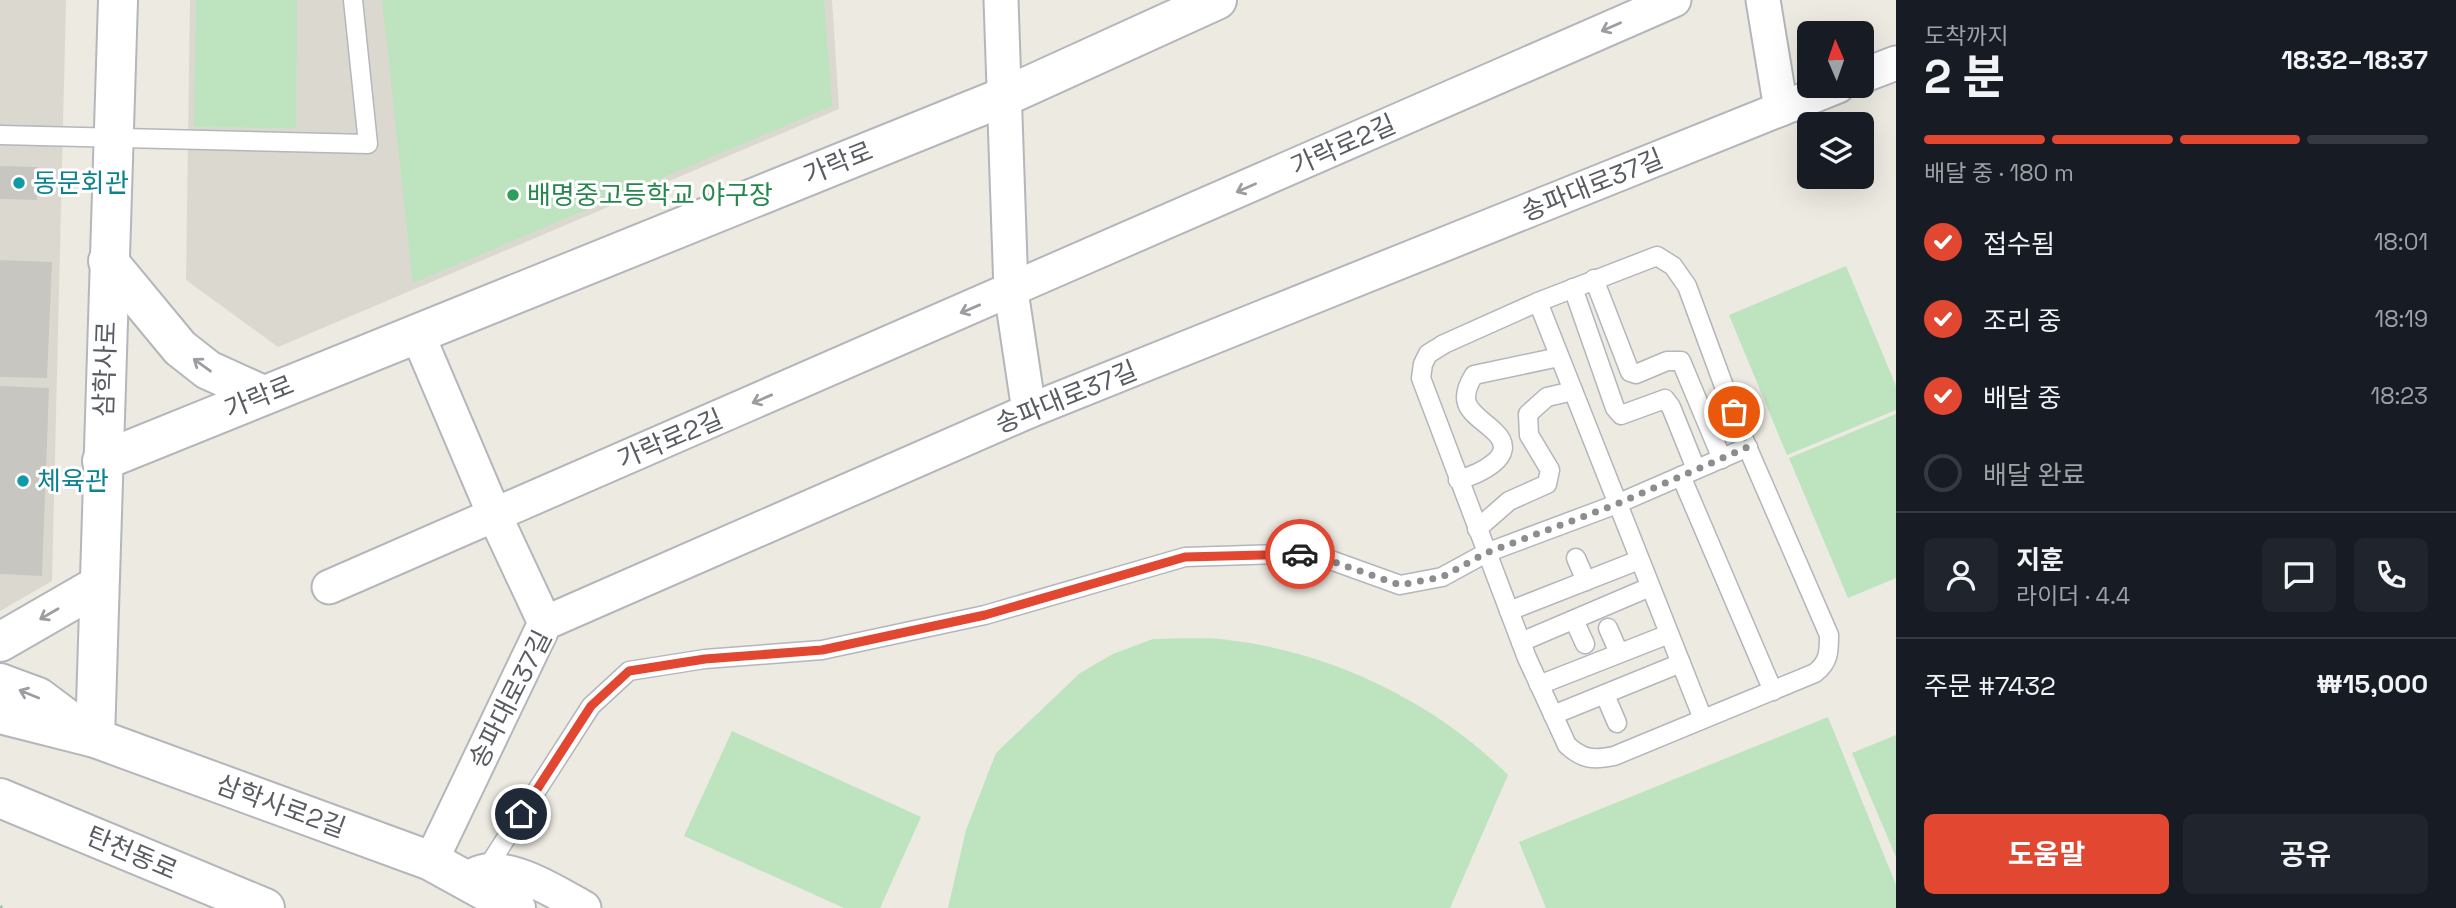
<!DOCTYPE html>
<html lang="ko">
<head>
<meta charset="utf-8">
<style>
  body { margin:0; font-family:"Space Grotesk","Noto Sans KR",sans-serif; background:#20242c; color:#f1f3f6; height:100vh; display:flex; flex-direction:column; font-size:26px; white-space:nowrap }
  * { box-sizing:border-box; margin:0 }
  p { font-size:23px; color:#9ea1a6 }
  .icon { flex:none; width:38px; height:38px; fill:none; stroke:currentColor; stroke-width:2; stroke-linecap:round; stroke-linejoin:round }
  .map { position:relative; flex:1; overflow:hidden }
  .details { display:flex; flex-direction:column; background:#171b24; width:560px }
  .details>* { flex:none }
  .needle { width:46px; rotate:358deg }
  .controls { position:absolute; left:1797px; top:21px; display:grid; gap:14px }
  .controls a { display:grid; place-items:center; width:77px; height:77px; border-radius:10px; background:#171b24; box-shadow:0 7px 28px #0002; font-size:35px }
  .pin { position:absolute; display:grid; place-items:center; width:60px; height:60px; color:#fff; margin:-30px; border:4px solid #fff; border-radius:50%; box-shadow:0 2px 7px #0007 }
  .courier { position:absolute; display:grid; place-items:center; width:70px; height:70px; margin:-35px; border:5px solid #e14731; border-radius:50%; background:#fff; color:#222; box-shadow:0 2px 9px #0007 }
  .head em { font-style:normal; font-weight:700 }
  .head div { display:flex; flex-direction:column-reverse }
  .head { display:flex; align-items:center; justify-content:space-between; height:119px; padding:0 28px }
  h1 { font-size:46px; font-weight:700; line-height:52px }
  .bar { display:grid; grid-template-columns:repeat(4,1fr); gap:10px 7px; align-content:center; height:84px; padding:0 28px }
  .bar i { height:9px; border-radius:5px; background:#363941 }
  .bar .active { background:#e14731 }
  .bar p { grid-column:span 4 }
  .line { display:flex; align-items:center; gap:18px; padding:0 28px; border-top:2px solid #363941 }
  .line div { flex:1 }
  .round { display:grid; place-items:center; flex:none; width:74px; height:74px; border-radius:10px; background:#20242c }
  ol { padding:0 28px; list-style:none }
  li { display:flex; align-items:center; gap:21px; height:77px }
  li p { margin-inline-start:auto }
  li .icon { padding:7px; border-radius:50%; background:#e14731; color:#fff; stroke-width:4 }
  li:last-child { color:#9ea1a6 }
  li i { width:38px; height:38px; border:4px solid #363941; border-radius:50% }
  .cta { display:flex; gap:14px; margin-top:auto; padding:14px 28px }
  .cta a { flex:1; height:80px; border-radius:10px; background:#e14731; color:#fff; font-size:28px; font-weight:700; line-height:80px; text-align:center }
  .cta a+a { background:#20242c; color:#f1f3f6 }
  main { display:flex; flex:1; min-height:0 }
  .map>svg:first-child { display:block }
  .education { fill:#dbd9cf }
  .green { fill:#bde3bf }
  .building { fill:#c8c6c0 }
  .lines { fill:none; stroke-linecap:round; stroke-linejoin:round }
  .service-casing { stroke:#b3b6bb; stroke-width:21 }
  .minor-casing { stroke:#b3b6bb; stroke-width:37 }
  .tertiary-casing { stroke:#b3b6bb; stroke-width:42 }
  .path { stroke:#97c3a6; stroke-width:4.5; stroke-dasharray:7 3.5; stroke-linecap:butt }
  .service { stroke:#fff; stroke-width:18 }
  .minor { stroke:#fff; stroke-width:33 }
  .tertiary { stroke:#fff; stroke-width:38 }
  .oneway { stroke:#9b9da0 }
  .done { stroke:#8c8e8e; stroke-width:7; stroke-dasharray:0 12.6 }
  .route { stroke:#e14731; stroke-width:9 }
  .culture-dot { fill:#0f9aa8; stroke:#fff; stroke-width:2.5 }
  .leisure-dot { fill:#2e9e5b; stroke:#fff; stroke-width:2.5 }
  .labels { text-anchor:middle; stroke-width:6; stroke-linejoin:round; paint-order:stroke }
  .street-label { font-size:26px; fill:#595c61; stroke:#fff }
  .culture-label { font-size:26px; fill:#0d838f; stroke:#fff; text-anchor:start }
  .leisure-label { font-size:26px; fill:#27864d; stroke:#fff; text-anchor:start }
</style>
</head>
<body>
<main>
<div class="map">
<svg width="1896" height="908" viewBox="0 0 1896 908">
  <rect width="100%" height="100%" fill="#eceae1"/>
  <!-- education -->
  <g class="education">
    <polygon points="0,0 66,0 52,581 0,611"/>
    <polygon points="190,0 832,0 839,109 278,347 186,280"/>
  </g>
  <!-- green -->
  <g class="green">
    <polygon points="196,0 297,0 296,128 194,127"/>
    <polygon points="382,0 824,0 832,106 413,283"/>
    <polygon points="1846,266 1896,386 1896,410 1787,455 1729,315"/>
    <polygon points="1896,414 1896,578 1848,598 1789,458"/>
    <path d="M1153,639C1177,639 1203,637 1228,640C1332,652 1435,702 1508,775L1450,908H948L966,830L996,753L1080,673L1113,654Z"/>
    <polygon points="1828,717 1896,885 1896,908 1546,908 1519,842"/>
    <polygon points="732,731 921,817 880,908 844,908 684,836"/>
    <polygon points="1896,735 1896,857 1852,753"/>
  </g>
  <!-- building -->
  <g class="building">
    <polygon points="0,166 38,167 37,200 0,199"/>
    <polygon points="0,260 52,262 47,378 0,377"/>
    <polygon points="0,386 49,388 42,576 0,574"/>
  </g>
  <g class="lines">
    <!-- service casing -->
    <g class="service-casing">
      <g id="service">
        <polyline points="0,135 368,144 353,0"/>
        <path d="M1657,256L1673,266L1687,286L1742,435L1829,635C1829,652 1829,662 1815,673L1614,756C1594,760 1583,760 1567,745L1527,658L1421,378L1423,364L1428,354L1444,344L1538,302Z"/>
        <polyline points="1594,279 1630,372 1636,374 1667,361 1681,361 1722,459"/>
        <polyline points="1573,288 1615,408 1621,415 1665,399 1671,407 1696,469"/>
        <polyline points="1538,302 1703,719"/>
        <polyline points="1681,476 1773,691"/>
        <path d="M1458,480C1476,475 1521,457 1495,432C1475,413 1454,407 1474,375L1559,357"/>
        <polyline points="1477,529 1509,501 1547,484 1550,470 1529,435 1528,414 1547,397 1573,391"/>
        <polyline points="1576,558 1586,581"/>
        <polyline points="1509,611 1639,560"/>
        <polyline points="1574,620 1585,644"/>
        <polyline points="1608,628 1619,653"/>
        <polyline points="1521,642 1650,587"/>
        <polyline points="1539,685 1669,634"/>
        <polyline points="1605,695 1617,723"/>
        <polyline points="1553,715 1681,663"/>
        <polyline points="485,871 591,706 629,671 705,659 822,650 985,615 1185,557 1311,553 1400,585 1442,577 1486,553 1617,504 1748,447"/>
      </g>
    </g>
    <!-- minor casing -->
    <g class="minor-casing">
      <g id="minor">
        <polyline points="1001,0 1011,291 1029,411"/>
        <polyline points="1763,0 1781,109"/>
        <polyline points="1862,76 1896,63"/>
        <polyline points="417,333 494,514 545,623"/>
        <polyline points="329,587 1674,0"/>
        <polyline points="431,861 545,623 1029,411 1838,86"/>
        <path d="M464,880C470,877 478,872 485,871C515,866 559,894 584,908"/>
      </g>
    </g>
    <!-- tertiary casing -->
    <g class="tertiary-casing">
      <g id="tertiary">
        <polyline points="108,261 180,348 208,370 263,395"/>
        <polyline points="102,461 1006,96 1217,0"/>
        <polyline points="0,642 99,585"/>
        <polyline points="0,683 38,697 70,721"/>
        <polyline points="0,714 95,738 431,861 516,908"/>
        <polyline points="95,738 118,0"/>
        <polyline points="0,798 265,908"/>
      </g>
    </g>
    <!-- path -->
    <polyline class="path" points="0,907 2,908"/>
    <!-- service -->
    <use href="#service" class="service"/>
    <!-- minor -->
    <use href="#minor" class="minor"/>
    <!-- tertiary -->
    <use href="#tertiary" class="tertiary"/>
  </g>
  <!-- one-way arrows -->
  <defs><path id="oneway-shaft" d="M-6 0H5M1.5-3L5.5 0L1.5 3" fill="none" stroke-width="1.6" stroke-linecap="round" stroke-linejoin="round" transform="scale(1.75)"/></defs>
  <g class="oneway">
    <use href="#oneway-shaft" transform="translate(1611 27) rotate(156)"/>
    <use href="#oneway-shaft" transform="translate(1246 188) rotate(156)"/>
    <use href="#oneway-shaft" transform="translate(970 309) rotate(157)"/>
    <use href="#oneway-shaft" transform="translate(202 365) rotate(-144)"/>
    <use href="#oneway-shaft" transform="translate(762 399) rotate(157)"/>
    <use href="#oneway-shaft" transform="translate(49 614) rotate(150)"/>
    <use href="#oneway-shaft" transform="translate(29 694) rotate(-158)"/>
  </g>
  <g class="lines">
    <!-- done -->
    <polyline class="done" points="1300,554 1311,554 1400,585 1442,577 1486,553 1617,504 1748,447 1734,412"/>
    <!-- route -->
    <polyline class="route" points="521,814 591,706 629,671 705,659 822,650 985,615 1185,557 1300,554"/>
  </g>
  <!-- markers -->
  <g class="culture-dot">
    <circle cx="19" cy="183" r="7"/>
    <circle cx="23" cy="481" r="7"/>
  </g>
  <circle class="leisure-dot" cx="513" cy="195" r="7"/>
  <g class="labels">
    <!-- street labels -->
    <g class="street-label">
      <text transform="translate(1343 145) rotate(-24)" y="9">가락로2길</text>
      <text transform="translate(838 163) rotate(-22)" y="9">가락로</text>
      <text transform="translate(1592 185) rotate(-22)" y="9">송파대로37길</text>
      <text transform="translate(105 369) rotate(-88)" y="9">삼학사로</text>
      <text transform="translate(259 397) rotate(-22)" y="9">가락로</text>
      <text transform="translate(1066 397) rotate(-22)" y="9">송파대로37길</text>
      <text transform="translate(670 439) rotate(-23)" y="9">가락로2길</text>
      <text transform="translate(510 699) rotate(-63)" y="9">송파대로37길</text>
      <text transform="translate(281 806) rotate(20)" y="9">삼학사로2길</text>
      <text transform="translate(132 853) rotate(23)" y="9">탄천동로</text>
    </g>
    <!-- culture labels -->
    <g class="culture-label">
      <text x="33" y="192">동문회관</text>
      <text x="37" y="490">체육관</text>
    </g>
    <!-- leisure labels -->
    <g class="leisure-label">
      <text x="527" y="204">배명중고등학교 야구장</text>
    </g>
  </g>
</svg>
<div class="controls">
<a><svg class="needle" viewBox="-14 -14 28 28"><path d="M0-13l5 13h-10z" fill="#e53935"/><path d="M0 13l5-13h-10z" fill="#9ea1a6"/></svg></a>
<a><svg class="icon" aria-label="layers" viewBox="0 0 24 24"><path d="M12 4l9 5-9 5-9-5zM3 14l9 5 9-5"/></svg></a>
</div>
<div class="pin" style="left:1734px;top:412px;background:#ea580c"><svg class="icon" aria-label="bag" viewBox="0 0 24 24"><path d="M5 8h14l-1 12H6zM9 8a3 3 0 0 1 6 0"/></svg></div>
<div class="pin" style="left:521px;top:814px;background:#1f2937"><svg class="icon" aria-label="home" viewBox="0 0 24 24"><path d="M3 11l9-7 9 7M6 9v11h12V9"/></svg></div>
<div class="courier" style="left:1300px;top:554px"><svg class="icon" aria-label="car" viewBox="0 0 24 24"><path d="M5 17H2v-5l4-1 3-4h7l3 4 3 1v5h-3M9 17h6M6 11h13"/><circle cx="7" cy="17" r="2"/><circle cx="17" cy="17" r="2"/></svg></div>
</div>
<section class="details">
<div class="head"><div><h1>2 분</h1><p>도착까지</p></div><em>18:32–18:37</em></div>
<div class="bar"><i class="active"></i><i class="active"></i><i class="active"></i><i></i><p>배달 중 · 180 m</p></div>
<ol>
<li><svg class="icon" aria-label="check" viewBox="0 0 24 24"><path d="M5 12l5 5 9-10"/></svg>접수됨<p>18:01</p></li>
<li><svg class="icon" aria-label="check" viewBox="0 0 24 24"><path d="M5 12l5 5 9-10"/></svg>조리 중<p>18:19</p></li>
<li><svg class="icon" aria-label="check" viewBox="0 0 24 24"><path d="M5 12l5 5 9-10"/></svg>배달 중<p>18:23</p></li>
<li><i></i>배달 완료</li>
</ol>
<div class="line" style="height:126px"><a class="round"><svg class="icon" aria-label="person" viewBox="0 0 24 24"><circle cx="12" cy="8" r="4"/><path d="M4 21q1-7 8-7t8 7"/></svg></a><div><b>지훈</b><p>라이더 · 4.4</p></div><a class="round"><svg class="icon" aria-label="chat" viewBox="0 0 24 24"><path d="M4 5h16v11H9l-5 4z"/></svg></a><a class="round"><svg class="icon" aria-label="phone" viewBox="0 0 24 24"><path d="M5 4h4l2 5-3 2q2 4 5 5l2-3 5 2v4C11 20 4 13 5 4z"/></svg></a></div>
<div class="line" style="height:91px"><div>주문 #7432</div><b>₩15,000</b></div>
<div class="cta"><a>도움말</a><a>공유</a></div>
</section>
</main>
</body>
</html>
